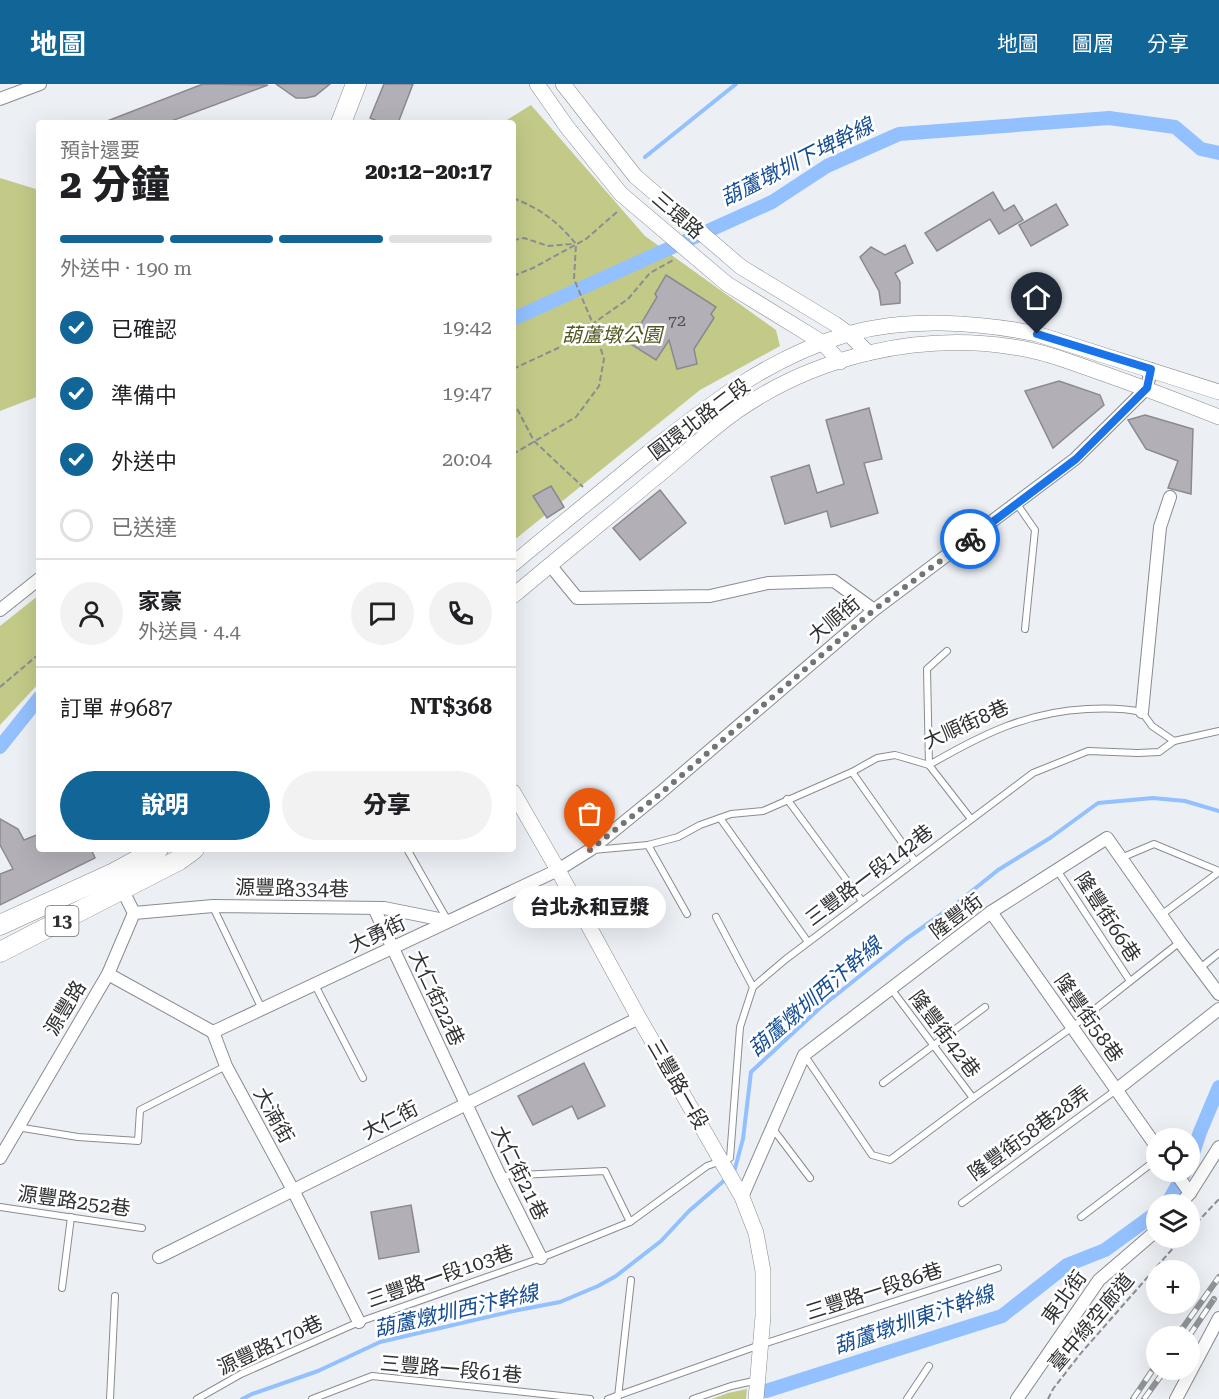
<!DOCTYPE html>
<html lang="zh-TW">
<head>
<meta charset="utf-8">
<style>
  body { margin:0; font-family:"Roboto Serif","Noto Sans TC",serif; background:#f2f2f2; color:#202124; height:100vh; display:flex; flex-direction:column; font-size:22px; white-space:nowrap }
  * { box-sizing:border-box; margin:0 }
  p { font-size:20px; color:#757577 }
  .icon { flex:none; width:33px; height:33px; fill:none; stroke:currentColor; stroke-width:2; stroke-linecap:round; stroke-linejoin:round }
  .map { position:relative; flex:1; overflow:hidden }
  .sheet { position:absolute; left:36px; top:36px; width:480px; height:732px; display:flex; flex-direction:column; background:#fff; border-radius:6px; box-shadow:0 6px 24px #0002 }
  .sheet>* { flex:none }
  .fabs { position:absolute; left:1146px; top:1044px; display:grid; gap:12px }
  .fabs a { display:grid; place-items:center; width:54px; height:54px; border-radius:50%; background:#fff; box-shadow:0 6px 24px #0002; font-size:30px }
  .pin { position:absolute; display:grid; place-items:center; width:51px; height:51px; color:#fff; margin:-62px -26px; border-radius:50% 50% 50% 0; rotate:-45deg; box-shadow:0 0 6px #0007 }
  .pin .icon { rotate:45deg }
  .courier { position:absolute; display:grid; place-items:center; width:60px; height:60px; margin:-30px; border:4px solid #1a73e8; border-radius:50%; background:#fff; color:#222; box-shadow:0 2px 8px #0007 }
  .bubble { position:absolute; height:42px; border-radius:21px; background:#fff; box-shadow:0 6px 24px #0002; font-size:20px; font-weight:800; line-height:42px; text-align:center }
  .summary em { font-style:normal; font-weight:800 }
  .summary div { display:flex; flex-direction:column-reverse }
  .summary { display:flex; align-items:center; justify-content:space-between; height:102px; padding:0 24px }
  h1 { font-size:39px; font-weight:800; line-height:45px }
  .bar { display:grid; grid-template-columns:repeat(4,1fr); gap:9px 6px; align-content:center; height:72px; padding:0 24px }
  .bar i { height:8px; border-radius:4px; background:#e0e0e0 }
  .bar .active { background:#116597 }
  .bar p { grid-column:span 4 }
  .line { display:flex; align-items:center; gap:15px; padding:0 24px; border-top:2px solid #e0e0e0 }
  .line div { flex:1 }
  .round { display:grid; place-items:center; flex:none; width:63px; height:63px; border-radius:32px; background:#f2f2f2 }
  ol { padding:0 24px; list-style:none }
  li { display:flex; align-items:center; gap:18px; height:66px }
  li p { margin-inline-start:auto }
  li .icon { padding:6px; border-radius:50%; background:#116597; color:#fff; stroke-width:4 }
  li:last-child { color:#757577 }
  li i { width:33px; height:33px; border:3px solid #e0e0e0; border-radius:50% }
  .cta { display:flex; gap:12px; margin-top:auto; padding:12px 24px }
  .cta a { flex:1; height:69px; border-radius:36px; background:#116597; color:#fff; font-size:24px; font-weight:800; line-height:69px; text-align:center }
  .cta a+a { background:#f2f2f2; color:#202124 }
  header { display:flex; align-items:center; gap:36px; box-sizing:border-box; height:84px; padding:0 30px; background:#116597; color:#fff }
  header strong { font-size:28px }
  nav { display:flex; gap:33px; margin-inline-start:auto; font-size:21px }
  .map>svg:first-child { display:block }
  .green { fill:#c3ca88 }
  .lines { fill:none; stroke-linecap:round; stroke-linejoin:round }
  .stream { stroke:#93c0fe; stroke-width:4 }
  .canal { stroke:#93c0fe; stroke-width:14 }
  .building { fill:#b2b0b6; stroke:#8b898f; stroke-width:1.5 }
  .service-casing { stroke:#888c90; stroke-width:8 }
  .minor-casing { stroke:#888c90; stroke-width:14 }
  .tertiary-casing { stroke:#888c90; stroke-width:16 }
  .primary-casing { stroke:#888c90; stroke-width:21 }
  .path { stroke:#8b8d91; stroke-width:2; stroke-dasharray:6 3; stroke-linecap:butt }
  .service { stroke:#fff; stroke-width:6 }
  .minor { stroke:#fff; stroke-width:12 }
  .tertiary { stroke:#fff; stroke-width:15 }
  .primary { stroke:#fff; stroke-width:20 }
  .rail-casing { stroke:#919497; stroke-width:6 }
  .rail { stroke:#fff; stroke-width:4; stroke-dasharray:11; stroke-linecap:butt }
  .done { stroke:#727477; stroke-width:6; stroke-dasharray:0 10.8 }
  .route { stroke:#1a73e8; stroke-width:8 }
  .labels { text-anchor:middle; stroke-width:5; stroke-linejoin:round; paint-order:stroke }
  .number-label { font-size:16px; fill:#505154 }
  .shield { fill:#fff; stroke:#6e6f70; stroke-width:1.5 }
  .shield-label { font-size:18px; font-weight:bold; fill:#303133 }
  .street-label { font-size:20px; fill:#303133; stroke:#fff }
  .park-label { font-size:20px; font-style:italic; fill:#53571f; stroke:#fff }
  .water-label { font-size:21px; font-style:italic; fill:#144d94; stroke:#fff }
</style>
</head>
<body>
<header>
<strong>地圖</strong>
<nav><a>地圖</a><a>圖層</a><a>分享</a></nav>
</header>
<div class="map">
<svg width="1219" height="1315" viewBox="0 0 1219 1315">
  <rect width="100%" height="100%" fill="#ecf0f5"/>
  <!-- green -->
  <g class="green">
    <polygon points="531,21 645,152 776,246 780,262 700,306 513,457 513,39 502,39"/>
    <polygon points="0,94 39,106 39,312 0,327"/>
    <polygon points="39,511 39,599 0,641 0,542"/>
    <polygon points="747,1305 746,1315 712,1315 728,1309"/>
  </g>
  <g class="lines">
    <!-- stream -->
    <g class="stream">
      <polyline points="645,73 736,0"/>
      <polyline points="734,1088 743,1055 751,988 821,923 906,855 957,819 998,786 1050,754 1098,719 1153,714 1185,717 1219,727"/>
      <polyline points="242,1315 252,1310 318,1287 380,1258 513,1227 560,1218 598,1202 616,1192 661,1157 689,1127 726,1095"/>
    </g>
    <!-- canal -->
    <g class="canal">
      <polyline points="513,235 772,118 827,82 899,50 1109,34 1175,43 1201,65 1219,69"/>
      <polyline points="0,663 39,614"/>
      <polyline points="1190,1078 1200,1048 1219,1003"/>
      <polyline points="1167,1120 1185,1088"/>
      <polyline points="766,1307 1002,1232 1067,1181 1105,1166 1156,1129"/>
    </g>
  </g>
  <!-- building -->
  <g class="building">
    <polygon points="203,0 268,1 166,39 102,39"/>
    <polygon points="276,0 330,0 315,12 306,14 296,14"/>
    <polygon points="384,0 413,0 398,39 382,39 370,34"/>
    <polygon points="993,108 1004,127 1014,121 1023,136 999,150 990,135 937,167 925,149"/>
    <polygon points="1056,120 1068,141 1031,162 1019,141"/>
    <polygon points="905,161 913,179 895,189 900,198 900,219 881,221 879,207 860,173 871,163 885,171"/>
    <polygon points="666,191 716,223 711,230 714,234 694,265 697,280 677,285 669,256 656,276 626,257 637,239 641,240 657,213 655,210"/>
    <polygon points="1059,297 1100,311 1104,321 1053,364 1025,307"/>
    <polygon points="869,324 882,375 864,379 878,429 831,443 827,427 785,440 771,393 809,381 817,409 844,400 826,336"/>
    <polygon points="1145,331 1193,345 1191,410 1168,404 1178,377 1146,365 1128,336"/>
    <polygon points="551,402 564,423 547,434 533,412"/>
    <polygon points="660,406 686,439 640,476 613,444"/>
    <polygon points="0,735 18,745 24,756 39,750 39,765 91,765 95,774 0,821 0,790 13,785 0,761"/>
    <polygon points="584,979 605,1022 578,1035 572,1022 533,1041 518,1012"/>
    <polygon points="411,1121 419,1168 379,1175 371,1128"/>
  </g>
  <g class="lines">
    <!-- service casing -->
    <g class="service-casing">
      <g id="service">
        <polyline points="1017,420 1035,446 1025,545"/>
        <polyline points="947,567 927,585 929,681 971,735"/>
        <polyline points="852,688 915,777"/>
        <polyline points="787,715 862,817"/>
        <polyline points="720,734 808,858"/>
        <polyline points="648,761 687,830"/>
        <polyline points="407,765 448,837"/>
        <path d="M593,766L648,761L678,753L700,741L731,730L763,727L852,688L877,674L895,671L929,681C981,651 1026,628 1087,625C1106,624 1124,624 1142,628L1152,642L1174,657L1219,647"/>
        <polyline points="1121,774 1154,760 1219,787"/>
        <polyline points="1057,786 1130,897"/>
        <polyline points="213,823 262,925"/>
        <polyline points="1161,831 1219,788"/>
        <polyline points="716,833 753,903"/>
        <polyline points="1200,884 1219,869"/>
        <polyline points="315,901 363,994"/>
        <polyline points="892,906 973,1014"/>
        <polyline points="805,972 872,1071 890,1076 973,1014 1071,944 1180,858"/>
        <polyline points="883,999 985,923"/>
        <polyline points="17,1043 78,1053 138,1057 140,1026 226,982"/>
        <polyline points="773,1045 810,1094"/>
        <polyline points="500,1092 605,1087 630,1138"/>
        <polyline points="962,1119 1116,1006"/>
        <polyline points="0,1123 142,1144"/>
        <polyline points="1081,1133 1156,1076"/>
        <polyline points="62,1204 71,1133"/>
        <polyline points="618,1313 631,1196"/>
        <polyline points="110,1315 115,1212"/>
        <polyline points="197,1315 241,1290 359,1238 541,1174 630,1138 707,1082 730,1074 740,943 753,903 786,875 1033,689 1088,667 1138,669 1159,668 1174,657"/>
        <polyline points="312,1315 372,1292 590,1315"/>
        <polyline points="608,1315 760,1261 998,1184"/>
        <polyline points="693,1315 731,1302 758,1296"/>
        <polyline points="907,1315 929,1282"/>
      </g>
    </g>
    <!-- minor casing -->
    <g class="minor-casing">
      <g id="minor">
        <polyline points="0,15 40,0"/>
        <polyline points="550,481 577,514 710,512 768,499 834,497 874,526"/>
        <polyline points="0,526 39,495"/>
        <polyline points="1142,628 1160,443 1170,413"/>
        <polyline points="374,824 500,1092 541,1174"/>
        <polyline points="991,828 1156,1062"/>
        <polyline points="134,829 213,822 384,824 449,837"/>
        <polyline points="108,890 213,948 226,982 293,1106 359,1238"/>
        <polyline points="213,948 558,786 590,766 660,709 874,526 1075,375 1147,304 1151,285"/>
        <polyline points="1116,1006 1219,925"/>
        <polyline points="0,1074 108,890 134,829 120,801"/>
        <polyline points="1175,1088 1190,1109"/>
        <polyline points="742,1113 804,971 991,828 1107,754 1180,858 1219,910"/>
        <polyline points="1180,1120 1190,1109 1219,1063"/>
        <polyline points="159,1173 639,934"/>
        <polyline points="1017,1315 1099,1196 1156,1147"/>
        <polyline points="1176,1315 1219,1234"/>
      </g>
    </g>
    <!-- tertiary casing -->
    <g class="tertiary-casing">
      <g id="tertiary">
        <polyline points="537,0 567,43 621,110 727,200 823,259 840,278"/>
        <polyline points="563,0 635,92 741,183 835,240 849,250 868,269"/>
        <path d="M513,480C556,444 600,409 643,373C709,321 765,275 848,250C907,233 978,238 1037,250L1219,308"/>
        <path d="M513,512C558,474 604,437 649,399C678,376 706,349 737,327C816,272 919,248 1013,263C1042,267 1068,277 1096,287C1137,301 1178,317 1219,333"/>
        <polyline points="513,708 558,786 639,934 742,1113 756,1149 763,1187 763,1232 756,1315"/>
      </g>
    </g>
    <!-- primary casing -->
    <g class="primary-casing">
      <g id="primary">
        <polyline points="341,39 356,0"/>
        <polyline points="0,841 114,789 158,765"/>
        <polyline points="0,868 179,776 194,765"/>
      </g>
    </g>
    <!-- path -->
    <g class="path">
      <path d="M513,114C541,125 557,137 576,160L574,195L593,240L604,275L599,302L576,333L513,370"/>
      <polyline points="513,156 524,154 548,162 573,160"/>
      <polyline points="513,192 533,184 586,155 618,127"/>
      <polyline points="513,285 558,264 628,215 650,189 675,175"/>
      <polyline points="513,317 534,357 583,403"/>
      <polyline points="0,603 39,570"/>
      <polyline points="1190,1146 1219,1115"/>
      <polyline points="1048,1315 1053,1305 1081,1269 1182,1154"/>
    </g>
    <!-- service -->
    <use href="#service" class="service"/>
    <!-- minor -->
    <use href="#minor" class="minor"/>
    <!-- tertiary -->
    <use href="#tertiary" class="tertiary"/>
    <!-- primary -->
    <use href="#primary" class="primary"/>
    <!-- rail casing -->
    <g class="rail-casing">
      <g id="rail">
        <polyline points="1177,1252 1219,1193"/>
        <polyline points="1189,1252 1214,1215"/>
        <polyline points="1133,1315 1156,1281"/>
        <polyline points="1144,1315 1165,1286"/>
      </g>
    </g>
    <!-- rail -->
    <use href="#rail" class="rail"/>
  </g>
  <g class="lines">
    <!-- done -->
    <polyline class="done" points="590,766 660,710 874,526 970,455"/>
    <!-- route -->
    <polyline class="route" points="970,455 1076,375 1147,304 1151,285 1037,250"/>
  </g>
  <g class="labels">
    <!-- number labels -->
    <g class="number-label">
      <text x="677" y="242">72</text>
    </g>
    <!-- shield labels -->
    <rect class="shield" x="45.5" y="822" width="33" height="30" rx="4.5"/>
    <g class="shield-label">
      <text x="62" y="843">13</text>
    </g>
    <!-- street labels -->
    <g class="street-label">
      <text transform="translate(678 131) rotate(41)" y="7">三環路</text>
      <text transform="translate(699 335) rotate(-37)" y="7">圓環北路二段</text>
      <text transform="translate(834 535) rotate(-40)" y="7">大順街</text>
      <text transform="translate(966 640) rotate(-24)" y="7">大順街8巷</text>
      <text transform="translate(869 791) rotate(-37)" y="7">三豐路一段142巷</text>
      <text transform="translate(292 804) rotate(1)" y="7">源豐路334巷</text>
      <text transform="translate(956 832) rotate(-37)" y="7">隆豐街</text>
      <text transform="translate(1108 833) rotate(57)" y="7">隆豐街66巷</text>
      <text transform="translate(377 850) rotate(-25)" y="7">大勇街</text>
      <text transform="translate(437 914) rotate(65)" y="7">大仁街22巷</text>
      <text transform="translate(65 924) rotate(-59)" y="7">源豐路</text>
      <text transform="translate(1089 934) rotate(55)" y="7">隆豐街58巷</text>
      <text transform="translate(945 950) rotate(53)" y="7">隆豐街42巷</text>
      <text transform="translate(678 1000) rotate(60)" y="7">三豐路一段</text>
      <text transform="translate(274 1031) rotate(61)" y="7">大湳街</text>
      <text transform="translate(390 1036) rotate(-27)" y="7">大仁街</text>
      <text transform="translate(1029 1049) rotate(-36)" y="7">隆豐街58巷28弄</text>
      <text transform="translate(520 1089) rotate(64)" y="7">大仁街21巷</text>
      <text transform="translate(74 1117) rotate(8)" y="7">源豐路252巷</text>
      <text transform="translate(440 1192) rotate(-19)" y="7">三豐路一段103巷</text>
      <text transform="translate(874 1207) rotate(-18)" y="7">三豐路一段86巷</text>
      <text transform="translate(1064 1213) rotate(-54)" y="7">東北街</text>
      <text transform="translate(1091 1238) rotate(-50)" y="7">臺中綠空廊道</text>
      <text transform="translate(270 1261) rotate(-25)" y="7">源豐路170巷</text>
      <text transform="translate(451 1285) rotate(5)" y="7">三豐路一段61巷</text>
    </g>
    <!-- park labels -->
    <g class="park-label">
      <text x="612" y="258">葫蘆墩公園</text>
    </g>
    <!-- water labels -->
    <g class="water-label">
      <text transform="translate(797 78) rotate(-27)" y="7">葫蘆墩圳下埤幹線</text>
      <text transform="translate(815 913) rotate(-41)" y="7">葫蘆燉圳西汴幹線</text>
      <text transform="translate(456 1227) rotate(-13)" y="7">葫蘆燉圳西汴幹線</text>
      <text transform="translate(914 1236) rotate(-19)" y="7">葫蘆墩圳東汴幹線</text>
    </g>
  </g>
</svg>
<div class="fabs">
<a><svg class="icon" aria-label="locate" viewBox="0 0 24 24"><circle cx="12" cy="12" r="6"/><path d="M12 2v4M12 18v4M2 12h4M18 12h4"/></svg></a>
<a><svg class="icon" aria-label="layers" viewBox="0 0 24 24"><path d="M12 4l9 5-9 5-9-5zM3 14l9 5 9-5"/></svg></a>
<a>+</a>
<a>−</a>
</div>
<div class="pin" style="left:590px;top:766px;background:#ea580c"><svg class="icon" aria-label="bag" viewBox="0 0 24 24"><path d="M5 8h14l-1 12H6zM9 8a3 3 0 0 1 6 0"/></svg></div>
<div class="pin" style="left:1037px;top:250px;background:#1f2937"><svg class="icon" aria-label="home" viewBox="0 0 24 24"><path d="M3 11l9-7 9 7M6 9v11h12V9"/></svg></div>
<div class="courier" style="left:970px;top:455px"><svg class="icon" aria-label="bike" viewBox="0 0 24 24"><circle cx="6" cy="16" r="4"/><circle cx="18" cy="16" r="4"/><path d="M6 16l4-8h5l3 8M10 8l3 8H6M13 5h3"/></svg></div>
<div class="bubble" style="left:513px;top:802px;width:153px">台北永和豆漿</div>
<section class="sheet">
<div class="summary"><div><h1>2 分鐘</h1><p>預計還要</p></div><em>20:12–20:17</em></div>
<div class="bar"><i class="active"></i><i class="active"></i><i class="active"></i><i></i><p>外送中 · 190 m</p></div>
<ol>
<li><svg class="icon" aria-label="check" viewBox="0 0 24 24"><path d="M5 12l5 5 9-10"/></svg>已確認<p>19:42</p></li>
<li><svg class="icon" aria-label="check" viewBox="0 0 24 24"><path d="M5 12l5 5 9-10"/></svg>準備中<p>19:47</p></li>
<li><svg class="icon" aria-label="check" viewBox="0 0 24 24"><path d="M5 12l5 5 9-10"/></svg>外送中<p>20:04</p></li>
<li><i></i>已送達</li>
</ol>
<div class="line" style="height:108px"><a class="round"><svg class="icon" aria-label="person" viewBox="0 0 24 24"><circle cx="12" cy="8" r="4"/><path d="M4 21q1-7 8-7t8 7"/></svg></a><div><b>家豪</b><p>外送員 · 4.4</p></div><a class="round"><svg class="icon" aria-label="chat" viewBox="0 0 24 24"><path d="M4 5h16v11H9l-5 4z"/></svg></a><a class="round"><svg class="icon" aria-label="phone" viewBox="0 0 24 24"><path d="M5 4h4l2 5-3 2q2 4 5 5l2-3 5 2v4C11 20 4 13 5 4z"/></svg></a></div>
<div class="line" style="height:78px"><div>訂單 #9687</div><b>NT$368</b></div>
<div class="cta"><a>說明</a><a>分享</a></div>
</section>
</div>
</body>
</html>
